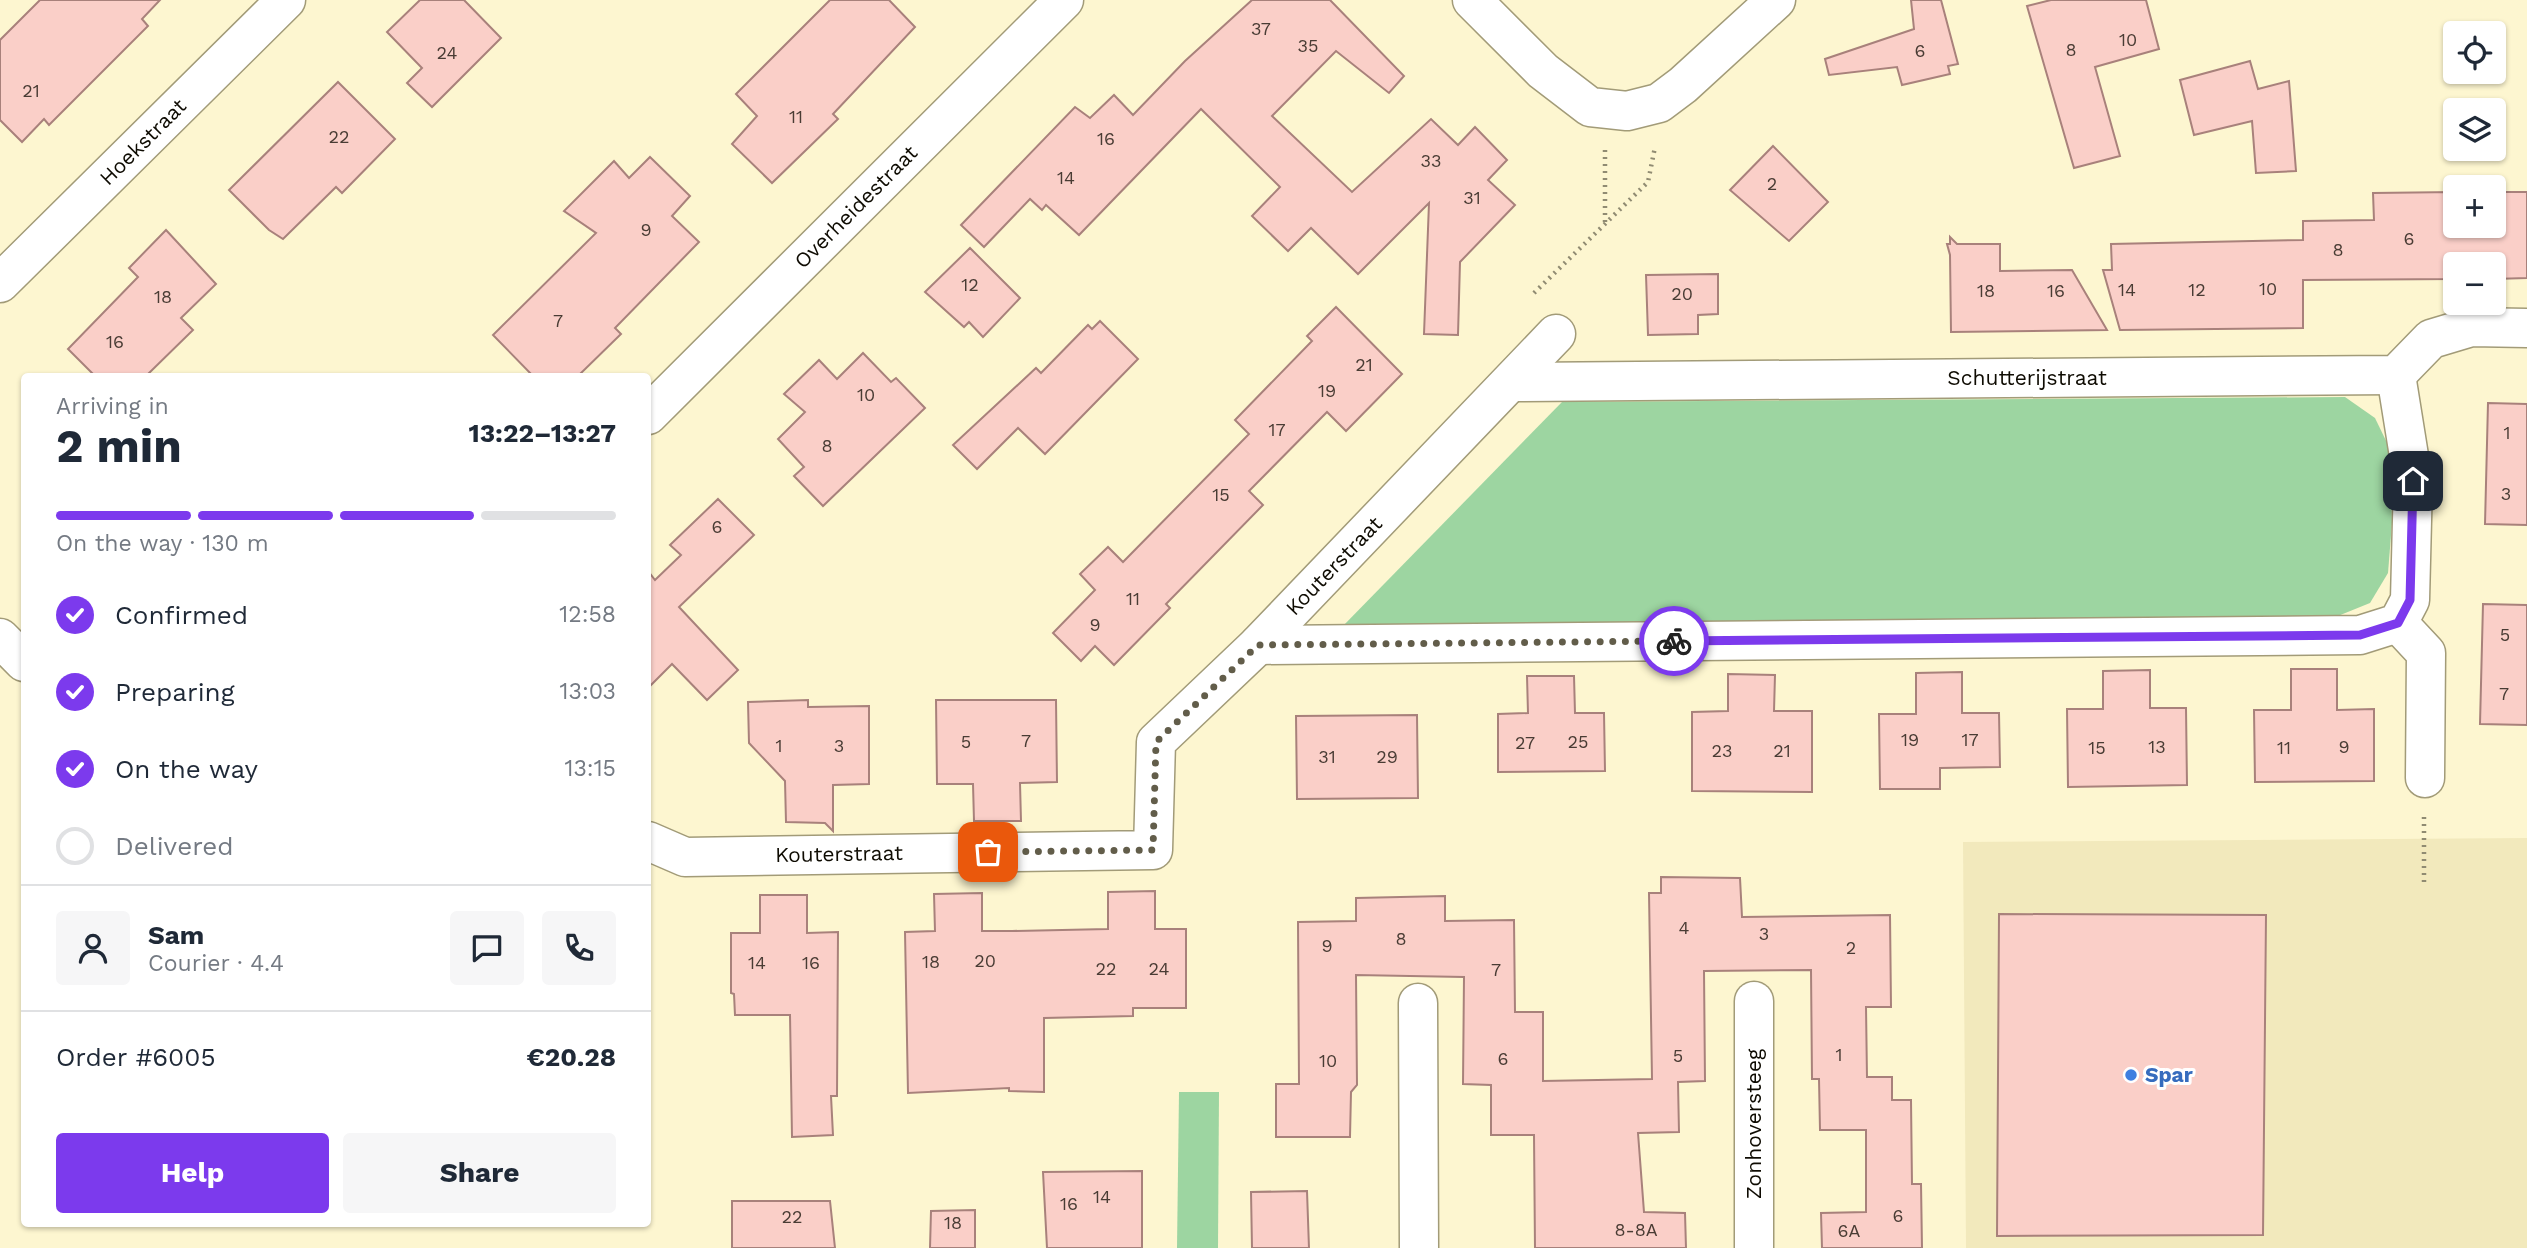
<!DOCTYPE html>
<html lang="en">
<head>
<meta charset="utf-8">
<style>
  body { margin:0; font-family:"Work Sans",sans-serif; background:#f6f6f7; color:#1f2937; height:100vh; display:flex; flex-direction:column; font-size:26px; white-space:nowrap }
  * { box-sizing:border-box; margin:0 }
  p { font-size:23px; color:#747a83 }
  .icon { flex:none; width:38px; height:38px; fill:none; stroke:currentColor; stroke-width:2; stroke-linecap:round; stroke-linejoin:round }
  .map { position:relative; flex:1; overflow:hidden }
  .details { position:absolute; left:21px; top:373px; width:630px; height:854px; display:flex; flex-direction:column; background:#fff; border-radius:7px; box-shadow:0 2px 5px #0004 }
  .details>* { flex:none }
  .tools { position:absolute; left:2443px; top:21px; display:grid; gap:14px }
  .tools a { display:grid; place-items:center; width:63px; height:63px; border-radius:7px; background:#fff; box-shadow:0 2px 5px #0004; font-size:35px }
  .pin { position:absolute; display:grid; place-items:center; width:60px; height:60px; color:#fff; margin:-30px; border-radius:14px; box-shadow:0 4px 10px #0006 }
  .courier { position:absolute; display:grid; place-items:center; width:70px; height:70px; margin:-35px; border:5px solid #7c3aed; border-radius:50%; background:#fff; color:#222; box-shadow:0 2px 9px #0007 }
  .overview em { font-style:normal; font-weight:700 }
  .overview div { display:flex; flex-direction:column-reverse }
  .overview { display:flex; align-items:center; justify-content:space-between; height:119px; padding:0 35px }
  h1 { font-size:46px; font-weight:700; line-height:52px }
  .bar { display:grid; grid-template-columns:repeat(4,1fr); gap:10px 7px; align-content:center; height:84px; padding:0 35px }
  .bar i { height:9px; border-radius:5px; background:#e0e1e3 }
  .bar .active { background:#7c3aed }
  .bar p { grid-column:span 4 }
  .line { display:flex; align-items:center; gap:18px; padding:0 35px; border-top:2px solid #e0e1e3 }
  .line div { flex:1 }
  .round { display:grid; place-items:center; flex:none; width:74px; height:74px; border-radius:7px; background:#f6f6f7 }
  ol { padding:0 35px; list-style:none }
  li { display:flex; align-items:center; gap:21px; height:77px }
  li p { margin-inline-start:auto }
  li .icon { padding:7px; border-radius:50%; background:#7c3aed; color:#fff; stroke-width:4 }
  li:last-child { color:#747a83 }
  li i { width:38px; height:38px; border:4px solid #e0e1e3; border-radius:50% }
  .action { display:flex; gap:14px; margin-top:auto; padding:14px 35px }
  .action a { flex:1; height:80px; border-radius:7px; background:#7c3aed; color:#fff; font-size:28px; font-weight:700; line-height:80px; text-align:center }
  .action a+a { background:#f6f6f7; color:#1f2937 }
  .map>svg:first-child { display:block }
  .built { fill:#f2e9bc }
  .green { fill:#9dd5a1 }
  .building { fill:#facfc8; stroke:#a8817b; stroke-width:2 }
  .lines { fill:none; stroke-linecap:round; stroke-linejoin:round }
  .street-casing { stroke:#a29b78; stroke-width:41 }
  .path { stroke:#908b72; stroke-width:4.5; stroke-dasharray:2 5; stroke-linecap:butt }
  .street { stroke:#fff; stroke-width:38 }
  .done { stroke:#625d4a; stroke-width:7; stroke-dasharray:0 12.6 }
  .route { stroke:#7c3aed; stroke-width:9 }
  .shop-dot { fill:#3f7fe0; stroke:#fff; stroke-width:2.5 }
  .labels { text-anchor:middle; stroke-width:6; stroke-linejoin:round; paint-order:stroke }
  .number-label { font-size:18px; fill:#493c34 }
  .street-label { font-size:21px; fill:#0e0b02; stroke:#fff }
  .shop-label { font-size:21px; font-weight:bold; fill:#366cbe; stroke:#fff; text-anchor:start }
</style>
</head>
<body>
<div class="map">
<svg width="2527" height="1248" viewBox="0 0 2527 1248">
  <rect width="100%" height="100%" fill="#fdf6d0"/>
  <!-- built -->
  <polygon class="built" points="2527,838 2527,1248 1966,1248 1963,842"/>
  <!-- green -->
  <g class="green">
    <polygon points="2345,397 2375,418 2390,449 2392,523 2388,573 2370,603 2328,620 1341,628 1562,402"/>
    <polygon points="1179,1092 1219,1092 1218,1248 1177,1248"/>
  </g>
  <!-- building -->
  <g class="building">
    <polygon points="40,0 160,0 142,19 148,26 49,125 44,119 22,142 0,120 0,40"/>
    <polygon points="420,0 464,0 501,38 432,107 407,83 422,68 387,32"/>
    <polygon points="830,0 889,0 915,27 833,114 838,119 772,183 732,144 757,116 736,94"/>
    <polygon points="1252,0 1330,0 1404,76 1389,93 1336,51 1272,116 1352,192 1431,119 1458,145 1475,127 1507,160 1488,180 1515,205 1460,262 1458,335 1424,334 1429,203 1358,274 1311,228 1288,251 1252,216 1280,187 1201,109 1079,235 1046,205 1042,210 1030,199 984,247 961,225 1075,107 1090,118 1114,95 1133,115 1185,61"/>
    <polygon points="1911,0 1941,0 1958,64 1948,66 1950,74 1902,85 1897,67 1829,75 1825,59 1914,29"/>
    <polygon points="2051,0 2146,0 2159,49 2095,67 2120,156 2074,168 2027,6"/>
    <polygon points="2250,61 2258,89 2289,81 2296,171 2256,173 2252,121 2194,135 2180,80"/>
    <polygon points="338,82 395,139 342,193 336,187 283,239 269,230 229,190"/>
    <polygon points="1773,146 1828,202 1789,241 1730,190"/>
    <polygon points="650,157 690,196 672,216 699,242 615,328 621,334 578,376 533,376 493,335 596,233 564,211 614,161 629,178"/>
    <polygon points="2455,192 2455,226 2494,226 2494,192 2527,192 2527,278 2494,279 2494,264 2455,264 2455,279 2303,280 2303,328 2120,330 2103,270 2112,270 2111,244 2303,240 2303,221 2374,220 2373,193"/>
    <polygon points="166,230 216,284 181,318 193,330 146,376 95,376 68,349 138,277 129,268"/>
    <polygon points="1950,237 1957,244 2000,244 2000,271 2072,270 2107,330 1951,332 1950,255 1947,244 1950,244"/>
    <polygon points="970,248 1020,298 983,337 969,322 964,327 925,292"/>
    <polygon points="1718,274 1718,314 1698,315 1698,334 1648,335 1646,275"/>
    <polygon points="1336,307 1402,374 1346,431 1327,412 1249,491 1263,505 1166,604 1170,608 1114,665 1095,646 1081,661 1053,633 1095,590 1080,574 1108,547 1123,562 1249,434 1235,420 1312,341 1307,336"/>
    <polygon points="1100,321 1138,359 1045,454 1018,428 977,469 953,445 1036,368 1041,373 1088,325 1092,329"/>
    <polygon points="863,353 891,382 896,378 925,408 823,506 794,476 804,467 778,439 805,412 784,394 819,360 837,379"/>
    <polygon points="2488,403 2527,404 2527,525 2485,524"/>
    <polygon points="718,499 754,535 679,607 738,670 707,700 672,664 648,688 648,571 655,580 681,555 670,545"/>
    <polygon points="2483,604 2527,605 2527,725 2480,724"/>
    <polygon points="2291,669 2337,669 2337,710 2374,709 2374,781 2255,782 2254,710 2291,710"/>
    <polygon points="2150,670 2150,708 2186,708 2187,785 2068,787 2067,709 2103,709 2103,671"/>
    <polygon points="1962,672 1962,713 1999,713 2000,767 1940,768 1940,789 1880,789 1879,714 1916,714 1916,673"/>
    <polygon points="1728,674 1775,675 1774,711 1812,711 1812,792 1692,791 1692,712 1728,711"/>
    <polygon points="1527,676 1574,676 1575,713 1604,713 1605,771 1498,772 1498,714 1528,713"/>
    <polygon points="808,700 808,707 869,706 869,784 833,785 833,831 825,823 786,822 785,781 749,743 748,702"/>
    <polygon points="936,700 1056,700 1057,782 1020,783 1021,821 974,821 973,784 937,784"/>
    <polygon points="1417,715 1418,798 1297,799 1296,716"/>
    <polygon points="1661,877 1740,878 1742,917 1890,915 1891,1007 1866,1007 1867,1077 1892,1077 1892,1100 1911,1100 1912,1184 1921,1184 1922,1248 1822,1248 1821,1213 1866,1212 1866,1130 1820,1130 1819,1079 1812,1079 1811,970 1704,971 1705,1081 1678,1082 1679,1132 1638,1133 1644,1212 1685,1213 1686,1248 1535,1248 1534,1135 1491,1135 1491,1085 1463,1084 1464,977 1356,975 1357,1085 1351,1092 1350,1137 1276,1137 1276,1084 1299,1084 1298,922 1356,921 1356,898 1445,896 1445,921 1514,920 1515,1012 1543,1012 1543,1081 1652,1079 1649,893 1661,893"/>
    <polygon points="1155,891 1155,929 1186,929 1186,1008 1133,1008 1133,1016 1044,1018 1044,1092 1009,1091 1009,1088 908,1093 905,932 935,931 934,894 982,893 982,931 1012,931 1108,929 1108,892"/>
    <polygon points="760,895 807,895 807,933 838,932 837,1096 831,1096 833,1135 792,1137 790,1015 735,1015 734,994 731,993 731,933 760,933"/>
    <polygon points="1999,914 2266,915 2263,1235 1997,1236"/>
    <polygon points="1142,1171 1142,1248 1047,1248 1043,1172"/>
    <polygon points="1307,1191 1309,1248 1252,1248 1251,1192"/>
    <polygon points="732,1201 830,1201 835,1248 732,1248"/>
    <polygon points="975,1210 975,1248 930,1248 931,1211"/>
  </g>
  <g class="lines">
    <!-- street casing -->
    <g class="street-casing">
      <g id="street">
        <polyline points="1472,0 1543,71 1590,107 1627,111 1659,103 1683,85 1776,0"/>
        <polyline points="0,283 286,0"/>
        <polyline points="1511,382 2396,375 2431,339 2471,327 2527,328"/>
        <polyline points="648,415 1064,0"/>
        <polyline points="2398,623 2426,653 2425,778"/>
        <polyline points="0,638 24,662"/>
        <polyline points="1258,645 2360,635 2398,623 2410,600 2413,481 2396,375"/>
        <polyline points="648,841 685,857 1153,850 1156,742 1258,645 1556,334"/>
        <polyline points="1418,1003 1419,1248"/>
        <polyline points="1754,1248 1754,1001"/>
      </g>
    </g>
    <!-- path -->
    <g class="path">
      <polyline points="1605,150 1605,223"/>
      <polyline points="1534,293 1648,182 1655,147"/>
      <polyline points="2424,882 2424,817"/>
    </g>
    <!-- street -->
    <use href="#street" class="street"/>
  </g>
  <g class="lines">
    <!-- done -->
    <polyline class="done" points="988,852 1153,850 1156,742 1258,645 1674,641"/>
    <!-- route -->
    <polyline class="route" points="1674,641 2360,635 2398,623 2410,600 2413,481"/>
  </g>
  <!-- markers -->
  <circle class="shop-dot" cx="2131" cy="1075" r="7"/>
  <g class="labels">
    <!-- number labels -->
    <g class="number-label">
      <text x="1261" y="35">37</text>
      <text x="2128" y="46">10</text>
      <text x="1308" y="52">35</text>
      <text x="2071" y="56">8</text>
      <text x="1920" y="57">6</text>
      <text x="447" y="59">24</text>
      <text x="31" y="97">21</text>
      <text x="796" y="123">11</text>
      <text x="339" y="143">22</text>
      <text x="1106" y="145">16</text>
      <text x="1431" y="167">33</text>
      <text x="1066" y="184">14</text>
      <text x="1772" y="190">2</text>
      <text x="1472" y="204">31</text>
      <text x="646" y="236">9</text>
      <text x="2409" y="245">6</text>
      <text x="2338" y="256">8</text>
      <text x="970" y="291">12</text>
      <text x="2268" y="295">10</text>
      <text x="2127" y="296">14</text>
      <text x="2197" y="296">12</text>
      <text x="1986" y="297">18</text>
      <text x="2056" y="297">16</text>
      <text x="1682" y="300">20</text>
      <text x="163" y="303">18</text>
      <text x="558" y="327">7</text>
      <text x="115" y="348">16</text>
      <text x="1364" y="371">21</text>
      <text x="1327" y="397">19</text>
      <text x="866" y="401">10</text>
      <text x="1277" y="436">17</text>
      <text x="2507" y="439">1</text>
      <text x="827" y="452">8</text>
      <text x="2506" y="500">3</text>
      <text x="1221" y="501">15</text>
      <text x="717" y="533">6</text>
      <text x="1133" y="605">11</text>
      <text x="1095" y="631">9</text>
      <text x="2505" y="641">5</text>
      <text x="2504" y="700">7</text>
      <text x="1910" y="746">19</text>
      <text x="1970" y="746">17</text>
      <text x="1026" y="747">7</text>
      <text x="966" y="748">5</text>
      <text x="1578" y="748">25</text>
      <text x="1525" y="749">27</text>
      <text x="779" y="752">1</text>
      <text x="839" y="752">3</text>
      <text x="2157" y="753">13</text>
      <text x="2344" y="753">9</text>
      <text x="2097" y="754">15</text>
      <text x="2284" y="754">11</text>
      <text x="1722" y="757">23</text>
      <text x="1782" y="757">21</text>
      <text x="1327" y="763">31</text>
      <text x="1387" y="763">29</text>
      <text x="1684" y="934">4</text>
      <text x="1764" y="940">3</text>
      <text x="1401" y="945">8</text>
      <text x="1327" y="952">9</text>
      <text x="1851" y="954">2</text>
      <text x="985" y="967">20</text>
      <text x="931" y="968">18</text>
      <text x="757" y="969">14</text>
      <text x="811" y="969">16</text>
      <text x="1106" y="975">22</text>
      <text x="1159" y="975">24</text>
      <text x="1496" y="976">7</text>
      <text x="1839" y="1061">1</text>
      <text x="1678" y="1062">5</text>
      <text x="1503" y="1065">6</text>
      <text x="1328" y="1067">10</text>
      <text x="1102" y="1203">14</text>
      <text x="1069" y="1210">16</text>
      <text x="1898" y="1222">6</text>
      <text x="792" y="1223">22</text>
      <text x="953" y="1229">18</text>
      <text x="1636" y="1236">8-8A</text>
      <text x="1849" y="1237">6A</text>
    </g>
    <!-- street labels -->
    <g class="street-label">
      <text transform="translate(143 142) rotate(-45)" y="7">Hoekstraat</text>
      <text transform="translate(856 207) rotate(-45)" y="7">Overheidestraat</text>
      <text x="2027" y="385">Schutterijstraat</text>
      <text transform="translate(1334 566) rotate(-46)" y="7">Kouterstraat</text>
      <text transform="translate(839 854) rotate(-1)" y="7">Kouterstraat</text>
      <text transform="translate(1754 1124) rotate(-90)" y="7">Zonhoversteeg</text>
    </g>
    <!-- shop labels -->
    <g class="shop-label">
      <text x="2145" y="1082">Spar</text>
    </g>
  </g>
</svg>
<div class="tools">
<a><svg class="icon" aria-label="locate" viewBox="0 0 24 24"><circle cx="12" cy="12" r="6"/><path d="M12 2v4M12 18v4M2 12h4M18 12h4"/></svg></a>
<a><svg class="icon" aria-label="layers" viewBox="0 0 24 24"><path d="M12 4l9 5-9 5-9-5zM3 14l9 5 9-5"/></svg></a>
<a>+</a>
<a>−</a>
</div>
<div class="pin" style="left:988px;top:852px;background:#ea580c"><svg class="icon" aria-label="bag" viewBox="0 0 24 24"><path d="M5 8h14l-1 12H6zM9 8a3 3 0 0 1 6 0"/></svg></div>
<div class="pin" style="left:2413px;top:481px;background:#1f2937"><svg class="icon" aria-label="home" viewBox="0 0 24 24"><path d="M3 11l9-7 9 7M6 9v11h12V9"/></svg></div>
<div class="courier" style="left:1674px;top:641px"><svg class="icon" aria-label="bike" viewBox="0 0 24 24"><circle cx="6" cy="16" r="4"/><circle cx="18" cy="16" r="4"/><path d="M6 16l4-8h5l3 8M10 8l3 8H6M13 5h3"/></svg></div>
<section class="details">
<div class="overview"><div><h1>2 min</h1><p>Arriving in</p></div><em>13:22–13:27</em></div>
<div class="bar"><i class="active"></i><i class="active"></i><i class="active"></i><i></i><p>On the way · 130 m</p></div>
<ol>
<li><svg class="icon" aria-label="check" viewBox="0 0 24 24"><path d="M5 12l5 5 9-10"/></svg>Confirmed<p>12:58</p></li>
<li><svg class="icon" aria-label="check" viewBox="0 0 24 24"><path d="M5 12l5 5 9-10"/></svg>Preparing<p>13:03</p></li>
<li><svg class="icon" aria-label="check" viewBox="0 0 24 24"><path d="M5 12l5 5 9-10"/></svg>On the way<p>13:15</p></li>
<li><i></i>Delivered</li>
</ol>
<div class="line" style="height:126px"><a class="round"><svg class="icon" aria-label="person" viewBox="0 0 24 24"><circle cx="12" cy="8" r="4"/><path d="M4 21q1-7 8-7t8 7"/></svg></a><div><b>Sam</b><p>Courier · 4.4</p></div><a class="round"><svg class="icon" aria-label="chat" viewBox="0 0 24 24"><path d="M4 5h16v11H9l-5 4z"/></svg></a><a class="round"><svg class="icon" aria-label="phone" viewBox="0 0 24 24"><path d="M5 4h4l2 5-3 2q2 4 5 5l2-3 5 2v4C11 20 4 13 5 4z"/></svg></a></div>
<div class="line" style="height:91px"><div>Order #6005</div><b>€20.28</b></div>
<div class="action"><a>Help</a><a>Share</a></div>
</section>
</div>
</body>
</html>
